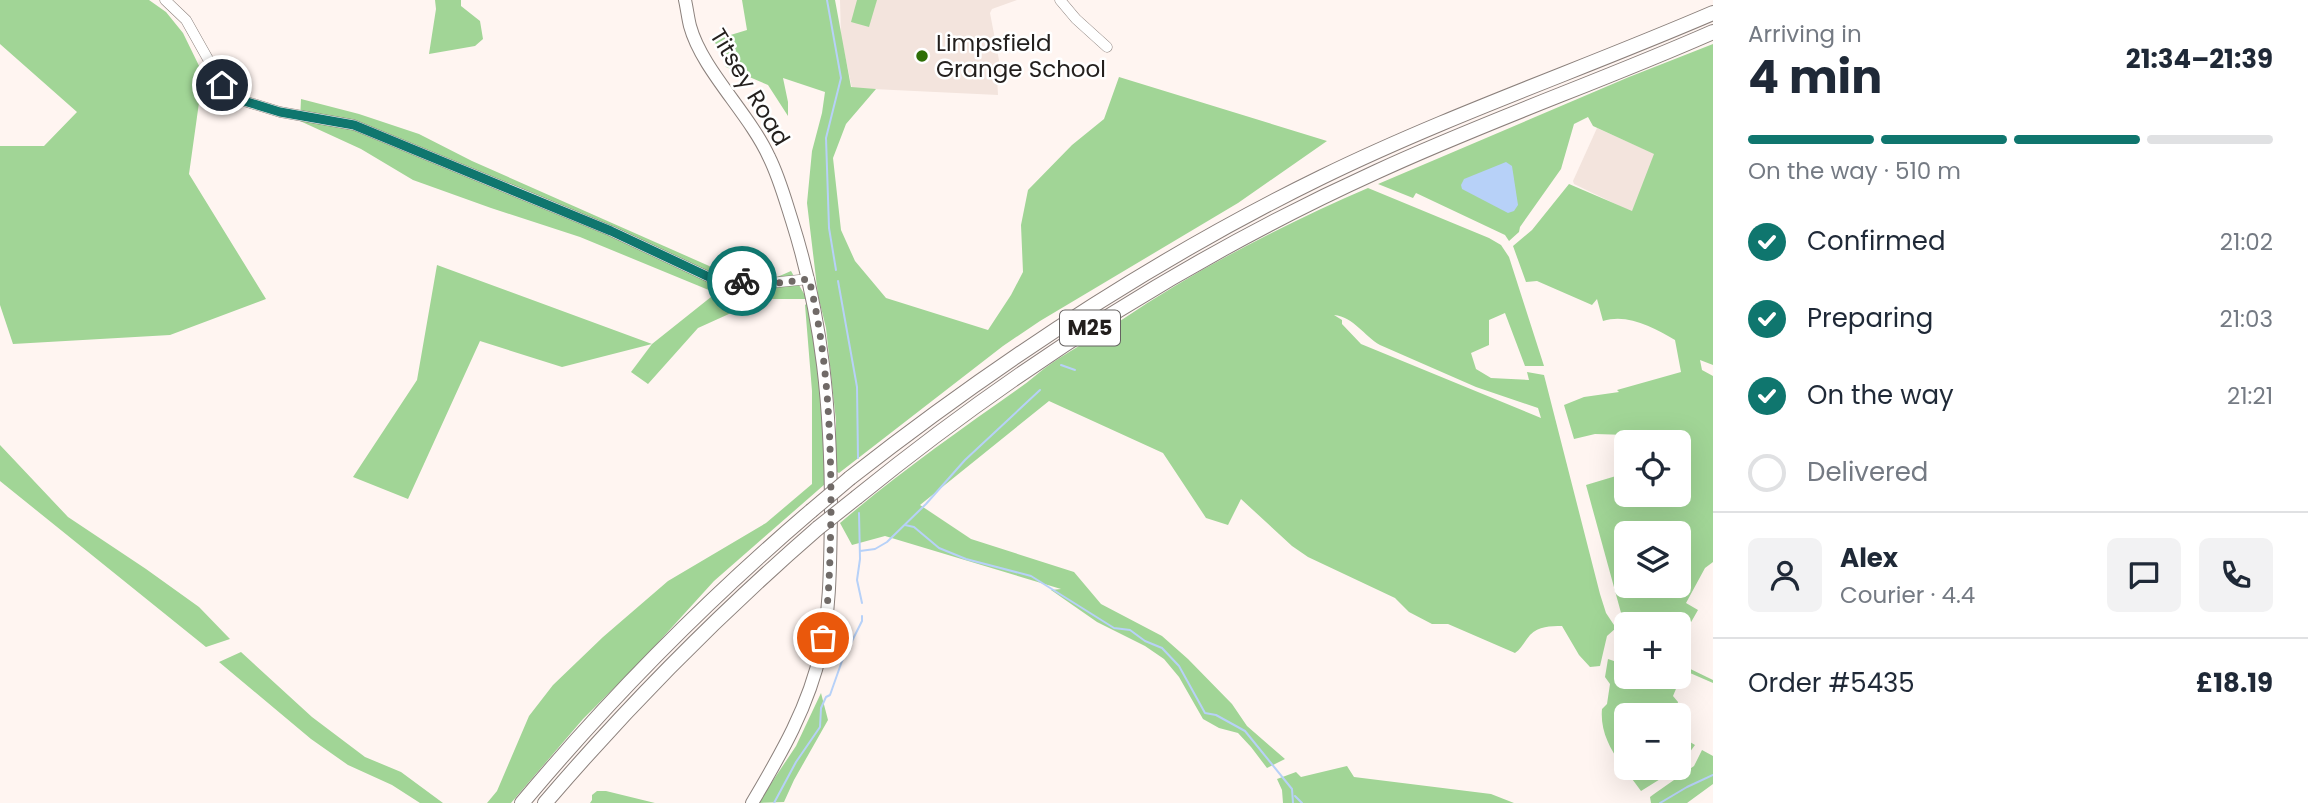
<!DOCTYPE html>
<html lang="en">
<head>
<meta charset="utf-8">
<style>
  body { margin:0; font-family:Poppins,sans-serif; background:#f2f2f3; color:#1f2937; height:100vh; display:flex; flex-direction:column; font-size:26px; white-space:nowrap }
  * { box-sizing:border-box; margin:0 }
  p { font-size:23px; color:#747a83 }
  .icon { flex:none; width:38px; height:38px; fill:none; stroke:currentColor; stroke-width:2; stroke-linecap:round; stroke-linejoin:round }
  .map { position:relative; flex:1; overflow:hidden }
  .panel { display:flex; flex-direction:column; background:#fff; width:595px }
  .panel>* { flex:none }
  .tools { position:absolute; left:1614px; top:430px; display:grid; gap:14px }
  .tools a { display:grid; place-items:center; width:77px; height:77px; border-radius:10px; background:#fff; box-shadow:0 7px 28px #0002; font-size:35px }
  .pin { position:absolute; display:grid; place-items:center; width:60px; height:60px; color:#fff; margin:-30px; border:4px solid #fff; border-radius:50%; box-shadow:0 2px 7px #0007 }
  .courier { position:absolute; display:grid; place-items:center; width:70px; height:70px; margin:-35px; border:5px solid #0f766e; border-radius:50%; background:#fff; color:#222; box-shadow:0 2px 9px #0007 }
  .head em { font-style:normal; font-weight:700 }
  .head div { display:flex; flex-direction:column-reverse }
  .head { display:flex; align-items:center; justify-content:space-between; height:119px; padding:0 35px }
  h1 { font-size:46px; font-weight:700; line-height:52px }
  .bar { display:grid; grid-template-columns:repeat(4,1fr); gap:10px 7px; align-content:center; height:84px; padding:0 35px }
  .bar i { height:9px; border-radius:5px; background:#e0e1e3 }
  .bar .current { background:#0f766e }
  .bar p { grid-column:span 4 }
  .line { display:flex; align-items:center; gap:18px; padding:0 35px; border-top:2px solid #e0e1e3 }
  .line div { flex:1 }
  .round { display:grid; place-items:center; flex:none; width:74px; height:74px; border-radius:10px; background:#f2f2f3 }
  ol { padding:0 35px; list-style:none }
  li { display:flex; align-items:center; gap:21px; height:77px }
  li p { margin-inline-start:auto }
  li .icon { padding:7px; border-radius:50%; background:#0f766e; color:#fff; stroke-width:4 }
  li:last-child { color:#747a83 }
  li i { width:38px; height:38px; border:4px solid #e0e1e3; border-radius:50% }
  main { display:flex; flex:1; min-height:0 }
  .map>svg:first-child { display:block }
  .built { fill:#f3e4dd }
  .green { fill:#a1d596; fill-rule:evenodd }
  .water { fill:#b7d1f8 }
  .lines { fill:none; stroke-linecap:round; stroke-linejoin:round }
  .stream { stroke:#b7d1f8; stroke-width:2 }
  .minor-casing { stroke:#8b807c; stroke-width:11 }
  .major-casing { stroke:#8b807c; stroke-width:14 }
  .highway-casing { stroke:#8b807c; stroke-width:16 }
  .minor { stroke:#fff; stroke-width:10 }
  .major { stroke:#fff; stroke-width:12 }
  .highway { stroke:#fff; stroke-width:14 }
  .highway-bridge-casing { stroke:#8b807c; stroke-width:16; stroke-linecap:butt }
  .highway-bridge { stroke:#fff; stroke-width:14 }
  .done { stroke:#706a67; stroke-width:7; stroke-dasharray:0 12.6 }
  .route { stroke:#0f766e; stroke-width:9 }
  .poi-dot { fill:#2e6f07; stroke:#fff; stroke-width:2.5 }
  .labels { text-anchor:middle; stroke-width:5; stroke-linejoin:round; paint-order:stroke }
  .shield { fill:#fff; stroke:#656261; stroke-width:2 }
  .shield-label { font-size:21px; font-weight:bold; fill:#231f1d }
  .poi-label { font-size:23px; fill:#231f1d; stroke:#fff; text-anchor:start }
  .street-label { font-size:23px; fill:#231f1d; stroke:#fff }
</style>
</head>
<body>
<main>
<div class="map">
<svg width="1713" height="803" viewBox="0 0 1713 803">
  <rect width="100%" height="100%" fill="#fff5f1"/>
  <!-- built -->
  <g class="built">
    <polygon points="840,0 1017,0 992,9 990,13 1002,76 997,76 998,95 852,88 841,37"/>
    <polygon points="1597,128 1655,154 1632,212 1574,184 1573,181"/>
  </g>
  <!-- green -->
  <g class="green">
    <polygon points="0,0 149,0 166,12 183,33 203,74 189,174 266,299 170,335 13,344 0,305 0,146 44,146 77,112 0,44"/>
    <polygon points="435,0 461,0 461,6 480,21 483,39 475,46 429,54 436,9"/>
    <polygon points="742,0 835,0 851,87 876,89 846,124 833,158 841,230 855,261 886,298 988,330 1011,295 1023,272 1021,225 1028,190 1072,145 1104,119 1119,77 1327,141 1238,203 1040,321 1003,346 839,473 835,471 836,421 826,328 818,295 807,203 812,151 822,113 825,92 783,78 788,102 788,116 768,85 726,67 714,40 747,30"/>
    <polygon points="857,0 877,0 869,27 851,22"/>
    <path d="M1713,44V365L1700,360L1702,370L1713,376V562L1705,568L1686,603L1698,610L1678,645V625H1626L1623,620L1586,485L1626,473V495H1678V443H1631L1628,435L1595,434L1574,439L1564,405L1584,397L1619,392L1617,390L1681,372L1675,340C1654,328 1628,313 1603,321L1597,299L1592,305L1537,281L1526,282L1513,246L1532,230L1569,184L1632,211L1654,154L1593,126L1588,117L1574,124L1561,169L1520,227L1519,232L1509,241L1505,235L1416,193L1413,198L1378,184L1629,77ZM1626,534H1678V586H1626Z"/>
    <polygon points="301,99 359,114 419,134 472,161 725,273 768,281 791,271 807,299 762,299 698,328 648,384 631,372 652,344 716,293 580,237 491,208 413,180 361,149 300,121"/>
    <path d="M1368,188L1489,238L1501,245L1509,257L1544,366H1525L1505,313L1489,320V345L1471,353L1476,369L1491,378L1529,380L1527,372L1544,375L1600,594L1606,613L1616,628L1607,636L1600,666L1590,667L1579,655L1562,626C1550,626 1539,626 1530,635C1524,642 1522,648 1515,653L1448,624H1432L1409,612L1395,598L1308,557L1292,546L1241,499L1228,525L1206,518L1163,453L1049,401L920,505L971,539L1074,572L1101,604L1162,636L1188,659L1232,704L1247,726L1285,759L1267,768L1251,747L1238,733L1219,728L1203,719L1179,677L1164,659L1145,646L1097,622L1051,590L1061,589L885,536L852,545L840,523C896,475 957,432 1018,389C1030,381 1040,371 1052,363C1074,348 1098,336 1120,321C1197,269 1282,225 1368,188ZM1334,315C1354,317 1364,336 1380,345L1476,387L1538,408L1541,418L1361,344L1342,324V320Z"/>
    <polygon points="437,265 652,344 562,367 480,341 408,499 353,477 417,380"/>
    <polygon points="810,301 821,386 825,484 714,581 644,658 583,719 511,803 487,803 497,791 529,716 553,685 603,637 668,581 766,523 812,484 812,391 805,305"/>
    <polygon points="0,445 68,517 146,569 199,607 230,639 206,647 0,481"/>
    <polygon points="241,652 312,717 365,757 401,772 443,803 420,803 392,785 348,765 311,739 219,662"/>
    <path d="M1608,659L1626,665V677H1678V663L1713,680V683L1690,673L1681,677L1673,696L1678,702L1675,716H1626V768H1678L1641,791C1623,766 1599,742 1602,709L1607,704L1610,684L1605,677Z"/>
    <polygon points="821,693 828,720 794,780 784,802 758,803 796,746"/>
    <polygon points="1678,721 1690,742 1695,745 1678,768"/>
    <polygon points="1702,750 1713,756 1713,784 1687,803 1651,803 1650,797 1654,794 1694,766"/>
    <polygon points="1347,766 1354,777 1491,794 1514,803 1283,803 1282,790 1277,779 1296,772 1301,777"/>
    <polygon points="597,791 606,791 655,803 590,803 592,800 592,795"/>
  </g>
  <!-- water -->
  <polygon class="water" points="1506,162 1512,166 1518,205 1514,211 1508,213 1462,189 1461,185 1464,179"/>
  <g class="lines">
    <!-- stream -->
    <g class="stream">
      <polyline points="827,0 841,78 826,138 829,228 836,270"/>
      <polyline points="838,281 857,387 858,458"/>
      <polyline points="1061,365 1075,370"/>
      <polyline points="859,513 860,559 857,580 862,603"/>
      <polyline points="905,525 914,527 939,548 966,559 1031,576 1114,628 1130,630 1145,641 1162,648 1179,666 1205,713 1216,715 1245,731 1292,789 1293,803"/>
      <polyline points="860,551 875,549 887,542 926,504 965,460 1040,390"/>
      <polyline points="1295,796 1302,803"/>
      <polyline points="774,803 796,762 820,727 821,708 826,697 830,695 842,661 862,621 862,616"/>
      <polyline points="1660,803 1687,787 1713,775"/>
    </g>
    <!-- minor casing -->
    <g class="minor-casing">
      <g id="minor">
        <polyline points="165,0 186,20 222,84 244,101 280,112 354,125 611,231 711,278 770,283 809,279"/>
        <polyline points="1060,0 1076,19 1107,47"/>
      </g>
    </g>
    <!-- major casing -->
    <g class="major-casing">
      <path id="major" d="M685,0C687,9 688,18 690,26C702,70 749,113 769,157C779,177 785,199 792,221C823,319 831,411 831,513C830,559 831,605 821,650C809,706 781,754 752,803"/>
    </g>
    <!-- highway casing -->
    <g class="highway-casing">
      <g id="highway">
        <path d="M850,478C997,363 1154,259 1322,177C1449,115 1583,69 1713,13"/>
        <path d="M857,497C1016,368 1189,257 1376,172C1486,121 1602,81 1713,32"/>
        <path d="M522,803C610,698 707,600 811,511"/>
        <path d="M545,803C629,705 720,613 818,528"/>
      </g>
    </g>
    <!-- minor -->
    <use href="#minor" class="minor"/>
    <!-- major -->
    <use href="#major" class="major"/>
    <!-- highway -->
    <use href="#highway" class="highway"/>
    <!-- highway-bridge casing -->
    <g class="highway-bridge-casing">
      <g id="highway-bridge">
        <polyline points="811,511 850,478"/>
        <polyline points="818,528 857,497"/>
      </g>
    </g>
    <!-- highway-bridge -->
    <use href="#highway-bridge" class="highway-bridge"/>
  </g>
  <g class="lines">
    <!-- done -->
    <path class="done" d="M742,281L770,284L809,279C828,356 831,435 831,514C830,555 830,597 823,638"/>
    <!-- route -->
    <polyline class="route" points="222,85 244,101 280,112 354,125 611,231 711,278 742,281"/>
  </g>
  <!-- markers -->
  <circle class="poi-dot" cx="922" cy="56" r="7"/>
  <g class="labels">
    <!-- shield labels -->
    <rect class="shield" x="1060" y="310.5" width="60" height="35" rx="5"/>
    <g class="shield-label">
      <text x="1090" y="335">M25</text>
    </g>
    <!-- poi labels -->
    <g class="poi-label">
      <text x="936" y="51">Limpsfield<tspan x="936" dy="26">Grange School</tspan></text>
    </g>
    <!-- street labels -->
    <g class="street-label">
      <text transform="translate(750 87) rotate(59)" y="8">Titsey Road</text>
    </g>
  </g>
</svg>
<div class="tools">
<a><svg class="icon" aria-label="locate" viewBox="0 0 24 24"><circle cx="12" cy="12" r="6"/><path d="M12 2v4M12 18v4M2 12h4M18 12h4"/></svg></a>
<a><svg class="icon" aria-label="layers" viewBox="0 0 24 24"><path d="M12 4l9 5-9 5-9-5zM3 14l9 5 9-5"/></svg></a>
<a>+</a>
<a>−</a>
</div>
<div class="pin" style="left:823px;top:638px;background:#ea580c"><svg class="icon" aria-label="bag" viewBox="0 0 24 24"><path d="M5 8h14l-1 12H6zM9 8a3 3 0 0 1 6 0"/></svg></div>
<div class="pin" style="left:222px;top:85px;background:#1f2937"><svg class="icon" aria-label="home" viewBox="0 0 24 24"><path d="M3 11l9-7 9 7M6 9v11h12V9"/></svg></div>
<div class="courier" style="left:742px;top:281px"><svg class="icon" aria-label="bike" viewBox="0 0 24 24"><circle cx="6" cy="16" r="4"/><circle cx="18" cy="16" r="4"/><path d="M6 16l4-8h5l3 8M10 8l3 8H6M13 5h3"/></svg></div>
</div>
<section class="panel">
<div class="head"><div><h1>4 min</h1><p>Arriving in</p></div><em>21:34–21:39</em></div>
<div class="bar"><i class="current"></i><i class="current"></i><i class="current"></i><i></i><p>On the way · 510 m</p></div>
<ol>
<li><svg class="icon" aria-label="check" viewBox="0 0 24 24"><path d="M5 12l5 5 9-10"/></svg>Confirmed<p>21:02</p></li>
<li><svg class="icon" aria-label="check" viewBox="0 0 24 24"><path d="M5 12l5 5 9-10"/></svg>Preparing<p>21:03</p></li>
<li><svg class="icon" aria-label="check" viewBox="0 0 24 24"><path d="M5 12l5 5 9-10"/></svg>On the way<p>21:21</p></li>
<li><i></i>Delivered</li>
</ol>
<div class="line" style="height:126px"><a class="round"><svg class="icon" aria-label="person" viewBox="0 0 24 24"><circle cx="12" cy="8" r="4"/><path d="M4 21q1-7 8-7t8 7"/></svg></a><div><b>Alex</b><p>Courier · 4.4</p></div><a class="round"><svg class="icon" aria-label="chat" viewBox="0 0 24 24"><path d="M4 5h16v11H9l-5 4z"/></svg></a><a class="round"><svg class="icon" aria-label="phone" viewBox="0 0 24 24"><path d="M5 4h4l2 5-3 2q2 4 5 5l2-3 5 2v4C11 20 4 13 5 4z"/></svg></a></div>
<div class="line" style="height:91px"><div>Order #5435</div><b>£18.19</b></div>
</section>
</main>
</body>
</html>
